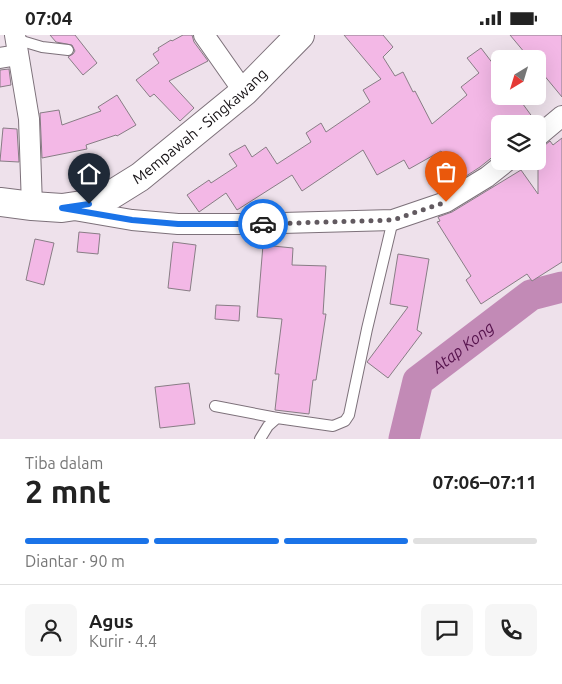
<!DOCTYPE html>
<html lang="id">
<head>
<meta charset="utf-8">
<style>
  body { margin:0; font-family:Ubuntu,sans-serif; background:#f6f6f6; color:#222; height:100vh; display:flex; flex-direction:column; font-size:19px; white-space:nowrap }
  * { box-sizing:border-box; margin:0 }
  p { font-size:16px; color:#767676 }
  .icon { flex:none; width:28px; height:28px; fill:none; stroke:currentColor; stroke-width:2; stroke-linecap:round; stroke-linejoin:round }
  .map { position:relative; height:404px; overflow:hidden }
  .sheet { display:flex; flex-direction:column; background:#fff; flex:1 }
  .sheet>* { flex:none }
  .needle { width:32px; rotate:218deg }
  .fabs { position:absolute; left:491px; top:15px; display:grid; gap:10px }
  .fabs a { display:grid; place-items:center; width:55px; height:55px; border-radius:8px; background:#fff; box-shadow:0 5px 20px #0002; font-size:25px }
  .pin { position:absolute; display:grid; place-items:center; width:42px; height:42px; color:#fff; margin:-51px -21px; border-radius:50% 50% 50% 0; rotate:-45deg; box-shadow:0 0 5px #0007 }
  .pin .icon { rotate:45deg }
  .courier { position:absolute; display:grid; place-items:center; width:50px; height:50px; margin:-25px; border:4px solid #1a73e8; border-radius:50%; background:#fff; color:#222; box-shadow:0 1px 6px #0007 }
  .headline em { font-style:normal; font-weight:600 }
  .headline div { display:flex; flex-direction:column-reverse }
  .headline { display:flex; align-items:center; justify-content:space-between; height:85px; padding:0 25px }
  h1 { font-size:32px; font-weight:600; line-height:38px }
  .bar { display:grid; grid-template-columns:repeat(4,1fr); gap:8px 5px; align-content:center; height:60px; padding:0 25px }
  .bar i { height:6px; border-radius:4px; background:#e0e0e0 }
  .bar .current { background:#1a73e8 }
  .bar p { grid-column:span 4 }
  .line { display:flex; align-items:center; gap:12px; padding:0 25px; border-top:1px solid #e0e0e0 }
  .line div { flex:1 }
  .round { display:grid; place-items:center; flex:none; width:52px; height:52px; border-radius:8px; background:#f6f6f6 }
  .status { display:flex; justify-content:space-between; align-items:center; height:35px; padding:0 25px; background:#fff; direction:ltr }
  .status svg { height:14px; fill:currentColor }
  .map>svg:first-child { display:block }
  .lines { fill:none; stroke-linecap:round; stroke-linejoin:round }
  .river { stroke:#c28ab6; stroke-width:31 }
  .building { fill:#f3b8e6; stroke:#887d85 }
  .lane-casing { stroke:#7d717a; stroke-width:12 }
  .street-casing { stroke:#7d717a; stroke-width:22 }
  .highway-casing { stroke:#7d717a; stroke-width:30 }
  .lane { stroke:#fff; stroke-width:10 }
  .street { stroke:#fff; stroke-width:20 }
  .highway { stroke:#fff; stroke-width:28 }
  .done { stroke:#625a60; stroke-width:5; stroke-dasharray:0 9 }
  .route { stroke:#1a73e8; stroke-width:6 }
  .labels { text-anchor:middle; stroke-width:4; stroke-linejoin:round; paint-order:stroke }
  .street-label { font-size:15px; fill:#161215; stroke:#fbeef8 }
  .water-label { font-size:16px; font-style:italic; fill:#55124c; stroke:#fbeef8 }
</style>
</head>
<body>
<div class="status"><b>07:04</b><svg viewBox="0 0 49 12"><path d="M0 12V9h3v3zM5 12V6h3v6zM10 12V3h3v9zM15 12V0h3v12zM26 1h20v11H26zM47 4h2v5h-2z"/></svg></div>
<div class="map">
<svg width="562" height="404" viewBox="0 0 562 404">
  <rect width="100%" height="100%" fill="#eee1eb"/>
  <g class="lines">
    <!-- river -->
    <path class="river" id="s1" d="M404,404L418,346L531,260L562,252"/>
  </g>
  <!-- building -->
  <g class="building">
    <polygon points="50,0 75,0 97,28 83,40 68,22 73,19 75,16 72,10 56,7"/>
    <polygon points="183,0 192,0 194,7 208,26 169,46 194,73 180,86 154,59 150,62 136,45 159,28 153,19 159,15 158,13 171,5 172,6"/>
    <polygon points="344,0 383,0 393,12 383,22 395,41 403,37 413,57 415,56 432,89 467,60 461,52 479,38 467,23 481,13 500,38 500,61 517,61 536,87 534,89 500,89 500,116 480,132 463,143 441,116 409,134 404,125 377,140 363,115 302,156 292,140 237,175 226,158 199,177 187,160 209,145 211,148 237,131 229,119 245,110 252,122 266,112 277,129 311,107 306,98 321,88 326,97 370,67 363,55 381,44"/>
    <polygon points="510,0 562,0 562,62 538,33 538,24 530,24"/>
    <polygon points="9,34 11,50 0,52 0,35"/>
    <polygon points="117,60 136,90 117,101 116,100 86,110 87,114 42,123 40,78 59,75 62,90 101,76 98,72"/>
    <polygon points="3,93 17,94 19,127 0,126"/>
    <polygon points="562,103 562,227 532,246 527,239 481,269 466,245 471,241 437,187 440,186 438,182 452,177 521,135 538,159 538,113 545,110 550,106 553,110"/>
    <polygon points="79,197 100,199 98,219 77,217"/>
    <polygon points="35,204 54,208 44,250 26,245"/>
    <polygon points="173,207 196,210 190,256 168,253"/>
    <polygon points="263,210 293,213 292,230 326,231 323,279 326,279 316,345 313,345 309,379 275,375 279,339 275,339 282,284 257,282"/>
    <polygon points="398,219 429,224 417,295 422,298 388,343 367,327 408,272 390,269"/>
    <polygon points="216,270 240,271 239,286 215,284"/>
    <polygon points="189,348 195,389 160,393 155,352"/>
  </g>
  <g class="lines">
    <!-- lane casing -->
    <g class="lane-casing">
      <g id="lane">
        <polyline points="15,4 42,12 68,15"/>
        <polyline points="215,371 277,383"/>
        <polyline points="260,404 268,391 277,383 333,391 345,386 349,380 367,294 393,185"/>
      </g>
    </g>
    <!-- street casing -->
    <g class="street-casing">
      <g id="street">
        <polyline points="15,0 29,84 32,171"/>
        <polyline points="204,0 244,57"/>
        <polyline points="0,23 18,20"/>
        <polyline points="538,101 562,81"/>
        <polyline points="74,175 132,185 178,189 242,189 393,185 446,167 487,142 507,126"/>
      </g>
    </g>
    <!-- highway casing -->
    <g class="highway-casing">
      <g id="highway">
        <path id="s2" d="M0,167L32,171L62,173L89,169L111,160L140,142L244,57L300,0"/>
      </g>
    </g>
    <!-- lane -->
    <use href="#lane" class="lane"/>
    <!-- street -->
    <use href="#street" class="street"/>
    <!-- highway -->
    <use href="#highway" class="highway"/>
  </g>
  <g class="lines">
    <!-- done -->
    <polyline class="done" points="263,189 393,185 446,167"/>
    <!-- route -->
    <polyline class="route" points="89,169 62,173 132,185 178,189 263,189"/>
  </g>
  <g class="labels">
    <!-- street labels -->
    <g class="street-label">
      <text dy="5" stroke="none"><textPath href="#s2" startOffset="226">Mempawah - Singkawang</textPath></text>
    </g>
    <!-- water labels -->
    <g class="water-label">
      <text dy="6" stroke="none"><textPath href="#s1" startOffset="116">Atap Kong</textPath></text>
    </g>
  </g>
</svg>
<div class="fabs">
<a><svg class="needle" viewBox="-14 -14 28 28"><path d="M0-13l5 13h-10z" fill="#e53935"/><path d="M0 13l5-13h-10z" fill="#767676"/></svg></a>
<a><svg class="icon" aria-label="layers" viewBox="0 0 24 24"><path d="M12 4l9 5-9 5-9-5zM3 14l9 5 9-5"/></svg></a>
</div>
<div class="pin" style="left:446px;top:167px;background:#ea580c"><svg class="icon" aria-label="bag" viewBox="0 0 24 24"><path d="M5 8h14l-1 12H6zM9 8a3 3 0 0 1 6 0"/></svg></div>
<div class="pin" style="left:89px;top:169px;background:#1f2937"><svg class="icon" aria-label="home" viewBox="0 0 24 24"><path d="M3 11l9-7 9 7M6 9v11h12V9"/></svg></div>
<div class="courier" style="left:263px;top:189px"><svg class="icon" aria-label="car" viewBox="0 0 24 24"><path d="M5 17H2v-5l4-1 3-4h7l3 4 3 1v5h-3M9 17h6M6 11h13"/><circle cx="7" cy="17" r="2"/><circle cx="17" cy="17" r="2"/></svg></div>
</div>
<section class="sheet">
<div class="headline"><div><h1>2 mnt</h1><p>Tiba dalam</p></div><em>07:06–07:11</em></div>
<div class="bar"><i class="current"></i><i class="current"></i><i class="current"></i><i></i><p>Diantar · 90 m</p></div>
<div class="line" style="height:90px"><a class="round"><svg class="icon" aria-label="person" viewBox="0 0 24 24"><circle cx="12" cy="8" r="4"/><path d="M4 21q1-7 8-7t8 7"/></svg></a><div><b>Agus</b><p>Kurir · 4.4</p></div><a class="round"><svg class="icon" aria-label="chat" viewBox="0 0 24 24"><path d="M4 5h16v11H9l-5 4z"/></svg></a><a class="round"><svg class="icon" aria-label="phone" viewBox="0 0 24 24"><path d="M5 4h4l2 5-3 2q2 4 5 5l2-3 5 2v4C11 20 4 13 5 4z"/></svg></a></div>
</section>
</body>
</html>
